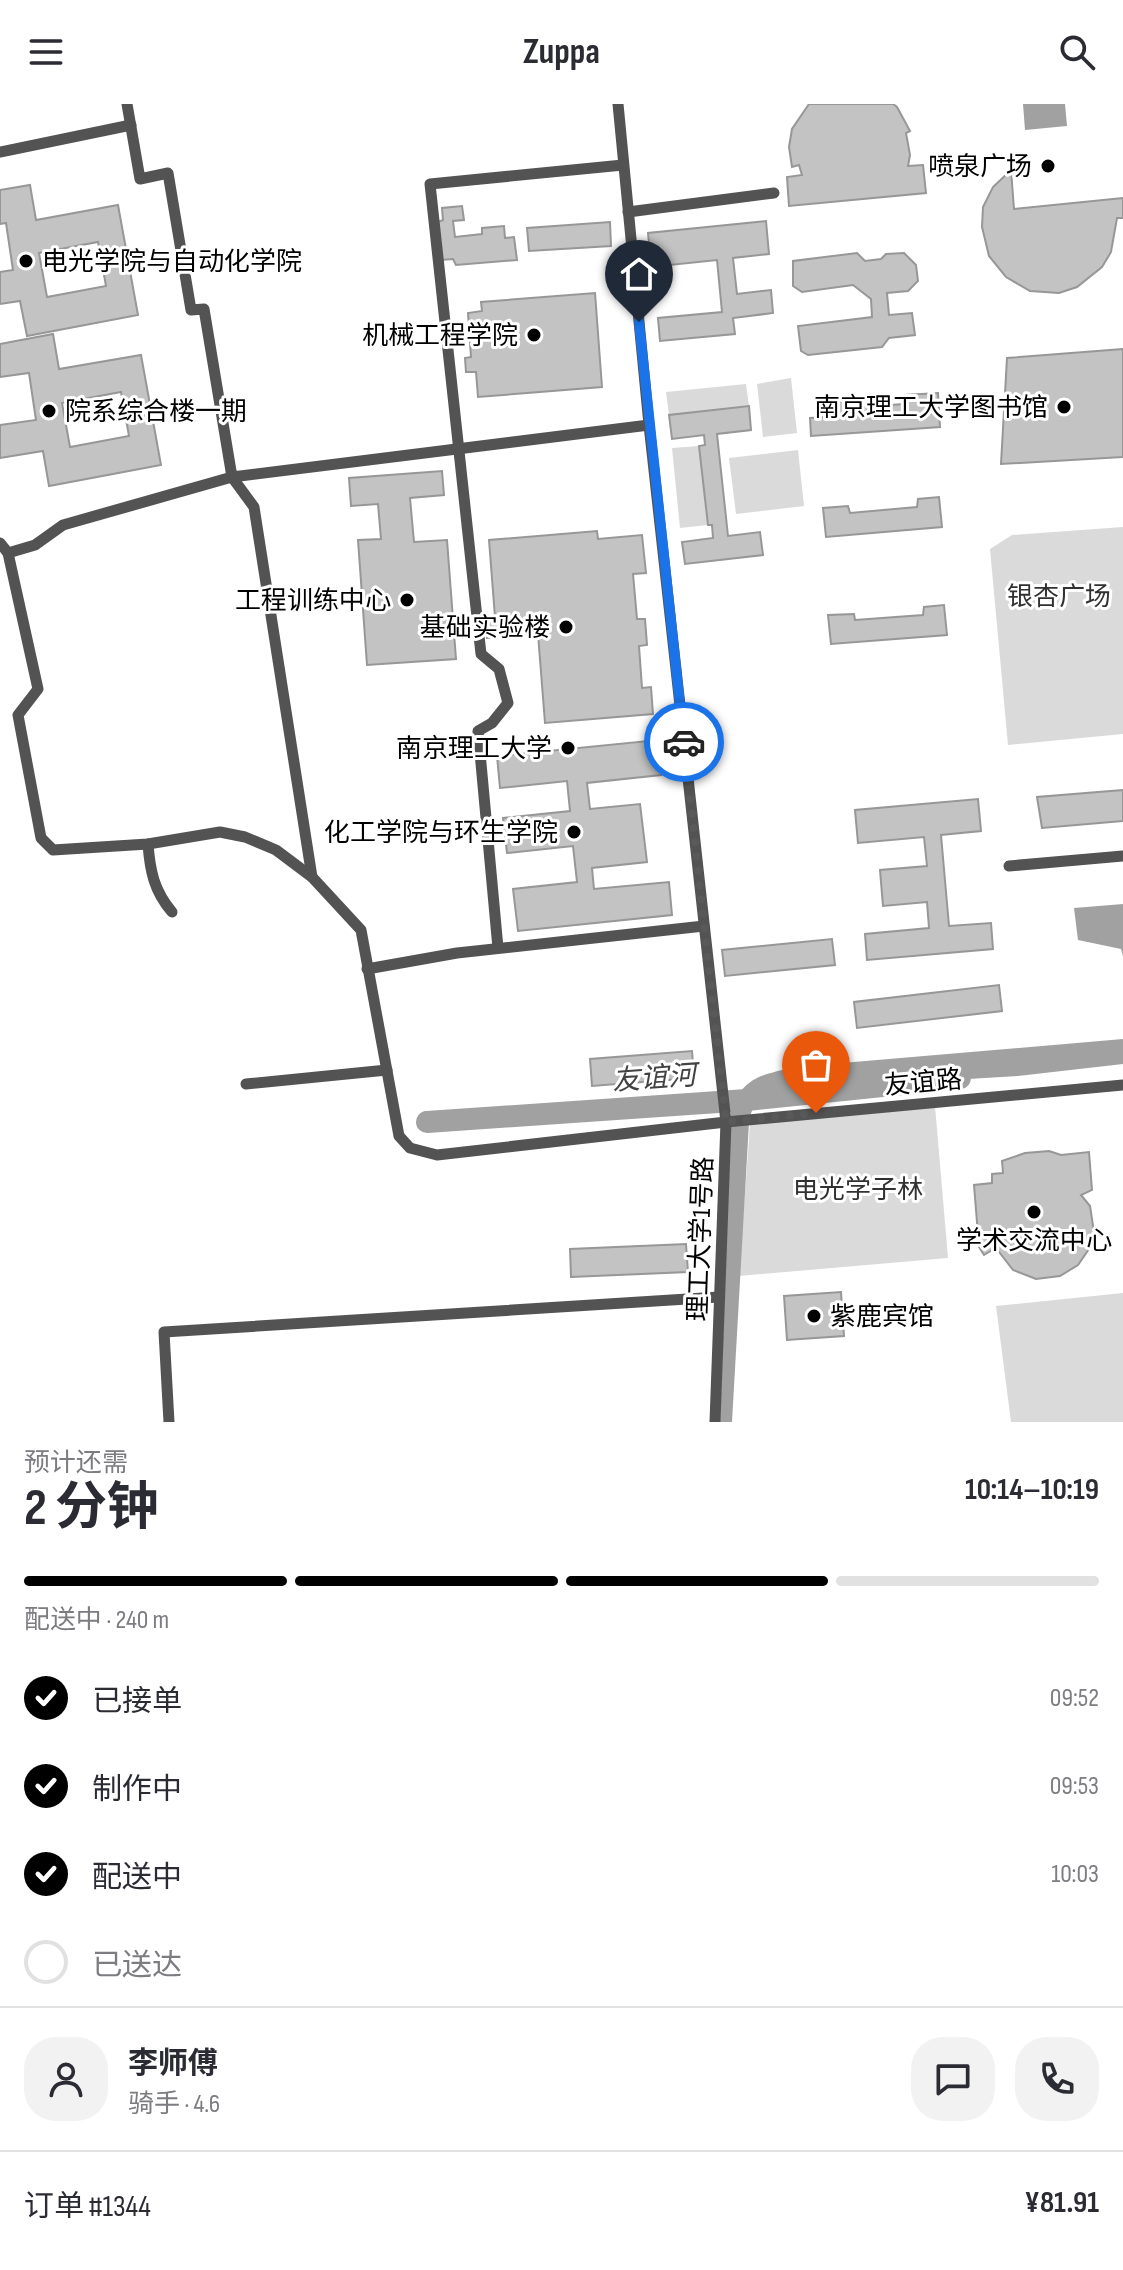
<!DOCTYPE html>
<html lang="zh">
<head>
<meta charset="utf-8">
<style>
  body { margin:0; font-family:"Sofia Sans Condensed","Noto Sans SC",sans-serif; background:#f2f2f3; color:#2b2b33; height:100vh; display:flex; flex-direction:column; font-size:30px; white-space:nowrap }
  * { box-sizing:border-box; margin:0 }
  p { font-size:26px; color:#7c7c81 }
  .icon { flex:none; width:44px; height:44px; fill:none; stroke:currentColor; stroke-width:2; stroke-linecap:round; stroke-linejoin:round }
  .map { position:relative; height:1318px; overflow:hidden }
  .drawer { display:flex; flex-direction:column; background:#fff; flex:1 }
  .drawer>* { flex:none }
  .pin { position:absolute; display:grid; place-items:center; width:68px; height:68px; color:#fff; margin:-82px -34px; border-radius:50% 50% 50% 0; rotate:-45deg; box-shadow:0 0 8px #0007 }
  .pin .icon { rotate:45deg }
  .courier { position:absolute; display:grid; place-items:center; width:80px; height:80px; margin:-40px; border:6px solid #1a73e8; border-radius:50%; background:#fff; color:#222; box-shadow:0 2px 10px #0007 }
  .overview em { font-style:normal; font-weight:700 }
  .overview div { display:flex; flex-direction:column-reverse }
  .overview { display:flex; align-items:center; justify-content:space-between; height:136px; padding:0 24px }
  h1 { font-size:52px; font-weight:700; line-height:60px }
  .bar { display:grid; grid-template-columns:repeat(4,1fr); gap:12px 8px; align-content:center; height:96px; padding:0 24px }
  .bar i { height:10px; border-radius:6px; background:#e1e1e2 }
  .bar .on { background:#000 }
  .bar p { grid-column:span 4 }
  .line { display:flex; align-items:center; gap:20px; padding:0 24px; border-top:2px solid #e1e1e2 }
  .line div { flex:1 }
  .round { display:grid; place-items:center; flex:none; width:84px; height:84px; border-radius:32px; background:#f2f2f3 }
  ol { padding:0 24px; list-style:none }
  li { display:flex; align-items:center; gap:24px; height:88px }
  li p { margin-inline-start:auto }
  li .icon { padding:8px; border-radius:50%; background:#000; color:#fff; stroke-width:4 }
  li:last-child { color:#7c7c81 }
  li i { width:44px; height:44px; border:4px solid #e1e1e2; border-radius:50% }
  header { display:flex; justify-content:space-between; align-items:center; height:104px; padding:0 24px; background:#fff; font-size:36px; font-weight:700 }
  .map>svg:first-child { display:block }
  .green { fill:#dadada }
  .water { fill:#a1a1a1 }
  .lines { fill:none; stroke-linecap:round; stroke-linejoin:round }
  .river { stroke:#a1a1a1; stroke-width:22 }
  .building { fill:#c3c3c3; stroke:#979797; stroke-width:2; fill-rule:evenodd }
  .street { stroke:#535353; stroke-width:11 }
  .done { stroke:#595959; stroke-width:8; stroke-dasharray:0 14.4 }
  .route { stroke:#1a73e8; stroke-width:10 }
  .poi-dot { fill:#000; stroke:#fff; stroke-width:3 }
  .labels { text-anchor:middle; stroke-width:6; stroke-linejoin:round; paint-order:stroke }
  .poi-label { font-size:26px; fill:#000; stroke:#fff; text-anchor:end }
  .park-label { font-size:26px; fill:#313131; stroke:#fff }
  .street-label { font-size:26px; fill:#000; stroke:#fff }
  .water-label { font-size:28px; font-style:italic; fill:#424242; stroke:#fff }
</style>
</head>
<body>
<header><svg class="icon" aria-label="menu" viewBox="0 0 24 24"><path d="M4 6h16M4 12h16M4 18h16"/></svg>Zuppa<svg class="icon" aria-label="search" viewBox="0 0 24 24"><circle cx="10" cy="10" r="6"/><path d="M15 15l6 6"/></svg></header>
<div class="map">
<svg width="1123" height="1318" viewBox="0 0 1123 1318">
  <rect width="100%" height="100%" fill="#fff"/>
  <!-- green -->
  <g class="green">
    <polygon points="791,274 797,329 763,333 757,280"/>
    <polygon points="746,280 749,302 669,311 666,288"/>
    <polygon points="699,342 708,421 680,424 672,344"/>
    <polygon points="798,346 804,402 736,410 729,354"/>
    <polygon points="1123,423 1123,630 1008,641 990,445 1012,431"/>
    <polygon points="935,1002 948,1154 739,1172 750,1020"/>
    <polygon points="1123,1189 1123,1318 1011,1318 996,1202"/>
  </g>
  <!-- water -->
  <g class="water">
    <polygon points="1023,0 1065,0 1067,22 1025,26"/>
    <polygon points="1123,800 1123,852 1121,845 1078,836 1074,804"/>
    <path d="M1123,935V960L1018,972L785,986C763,992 753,995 749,1018L732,1318H720L731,1004C746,972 762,971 795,963Z"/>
  </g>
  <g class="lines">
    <!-- river -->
    <polyline class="river" points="427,1018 747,996 960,974"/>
  </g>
  <!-- building -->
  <g class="building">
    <polygon points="809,0 893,0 897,3 910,27 906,29 910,51 908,62 923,61 926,89 789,102 787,73 802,71 799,61 792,63 789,43 792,25"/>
    <polygon points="1011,66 1014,105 1123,94 1123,114 1117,114 1111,148 1102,163 1077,183 1059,189 1030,187 1006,173 989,152 982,123 983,103 993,83"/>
    <path d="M30,81L36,116L118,101L138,211L27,232L20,197L0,200V168L13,166L6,119L0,120V86ZM98,138L106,182L47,193L39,149Z"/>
    <polygon points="462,102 464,116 453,117 455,133 482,130 482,124 504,122 505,134 514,133 517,156 456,161 453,155 441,156 438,118 443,116 442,104"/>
    <polygon points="766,117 769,150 733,154 737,190 771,186 773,209 733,214 735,230 660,237 658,214 722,208 717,156 651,163 648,129"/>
    <polygon points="610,118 611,142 529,147 527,124"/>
    <polygon points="857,149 865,157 881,155 886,150 904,149 916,161 918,177 908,187 887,189 889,211 912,209 915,231 889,234 882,243 808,251 801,247 798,222 872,213 871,195 853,181 802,188 793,182 793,157"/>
    <polygon points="595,189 602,283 478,293 476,268 466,268 465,254 471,253 468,209 482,207 481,198"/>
    <path d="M53,230L59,265L141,251L161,361L49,382L43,347L0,354V321L36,316L29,269L0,273V240ZM121,288L129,332L70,343L62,299Z"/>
    <polygon points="1123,245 1123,353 1001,360 1007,254"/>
    <polygon points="938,289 940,323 811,332 810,314 828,313 827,298 846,297 847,304 904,300 904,291"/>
    <polygon points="749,302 751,326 717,330 728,432 760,428 763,451 685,460 682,438 713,434 712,421 708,421 699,342 705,341 704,331 672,335 669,311"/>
    <polygon points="442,367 444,391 410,394 414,438 447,436 456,555 367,561 358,436 381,435 378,400 351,402 349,374"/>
    <polygon points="939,393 942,423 826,433 823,404 848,402 850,409 917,403 918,395"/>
    <polygon points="597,427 598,435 642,431 646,469 633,470 637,515 645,515 647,541 639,542 642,584 651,583 653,610 545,619 538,530 487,534 485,513 495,513 489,436"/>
    <polygon points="944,501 947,531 831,540 828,511 854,510 855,516 923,511 924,503"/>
    <polygon points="658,636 661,671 587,679 590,705 640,700 647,758 592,764 594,785 669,778 672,811 518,827 513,785 577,778 573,742 507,749 503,714 570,707 567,677 500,684 497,652"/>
    <polygon points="1123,686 1123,717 1042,724 1037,693"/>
    <polygon points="978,695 981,727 941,731 949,822 991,819 993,845 867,856 865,830 929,824 927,798 883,802 880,766 927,762 924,733 858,739 855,706"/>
    <polygon points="832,835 835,861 725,872 722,846"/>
    <polygon points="999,881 1002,907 857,924 854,898"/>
    <polygon points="692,947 694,974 592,982 590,955"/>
    <polygon points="1049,1047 1061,1051 1089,1048 1092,1086 1081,1091 1090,1102 1094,1128 1091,1142 1078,1161 1060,1172 1036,1175 1013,1166 996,1144 984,1151 979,1143 974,1081 992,1079 992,1070 1003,1069 1002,1057 1025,1049"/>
    <polygon points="686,1140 688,1168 571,1173 570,1145"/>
    <polygon points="841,1188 844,1232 787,1236 784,1192"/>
  </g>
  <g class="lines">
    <!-- street -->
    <g class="street">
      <polyline points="127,0 140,75 168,69 191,206 204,205 232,373 649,321"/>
      <polyline points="618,0 649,321 726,1018 715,1318"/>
      <polyline points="0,48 131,21"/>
      <polyline points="628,108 774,89"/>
      <polyline points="0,439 8,449 35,441 63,421 232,373 254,403 312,773"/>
      <polyline points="8,449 38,585 18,611 41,734 53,746 148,740 220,728 245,733 276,746 312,773 361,826 399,1032 410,1044 437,1051 726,1018 1123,981"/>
      <path d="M148,740C150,767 154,787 172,808"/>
      <polyline points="1009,762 1123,752"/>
      <polyline points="498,844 478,627 492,619 508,599 499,565 481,550 430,80 623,61"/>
      <polyline points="367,865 457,849 704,822"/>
      <polyline points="246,980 387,966"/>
      <polyline points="169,1318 164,1228 719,1193"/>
    </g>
  </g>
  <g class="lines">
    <!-- done -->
    <polyline class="done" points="684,638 726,1018 816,1009"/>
    <!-- route -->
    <polyline class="route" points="639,218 684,638"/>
  </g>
  <!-- markers -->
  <g class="poi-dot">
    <circle cx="1048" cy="62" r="8"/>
    <circle cx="26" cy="157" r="8"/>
    <circle cx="534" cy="231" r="8"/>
    <circle cx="1064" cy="303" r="8"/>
    <circle cx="49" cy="307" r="8"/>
    <circle cx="407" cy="496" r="8"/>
    <circle cx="566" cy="523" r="8"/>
    <circle cx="568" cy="644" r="8"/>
    <circle cx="574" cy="728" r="8"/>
    <circle cx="1034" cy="1108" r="8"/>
    <circle cx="814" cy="1212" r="8"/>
  </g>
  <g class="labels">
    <!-- poi labels -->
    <g class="poi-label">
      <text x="1032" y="71">喷泉广场</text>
      <text x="42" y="166" text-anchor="start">电光学院与自动化学院</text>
      <text x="518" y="240">机械工程学院</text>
      <text x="1048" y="312">南京理工大学图书馆</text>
      <text x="65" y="316" text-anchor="start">院系综合楼一期</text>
      <text x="391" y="505">工程训练中心</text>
      <text x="550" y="532">基础实验楼</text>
      <text x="552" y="653">南京理工大学</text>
      <text x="558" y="737">化工学院与环生学院</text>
      <text x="1034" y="1145" text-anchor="middle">学术交流中心</text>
      <text x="830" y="1221" text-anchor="start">紫鹿宾馆</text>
    </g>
    <!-- park labels -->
    <g class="park-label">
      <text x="1059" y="501">银杏广场</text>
      <text x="858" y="1094">电光学子林</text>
    </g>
    <!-- street labels -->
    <g class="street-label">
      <text transform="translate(923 978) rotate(-5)" y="9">友谊路</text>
      <text transform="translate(700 1135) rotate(-88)" y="9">理工大学1号路</text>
    </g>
    <!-- water labels -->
    <g class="water-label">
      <text transform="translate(654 973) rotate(-4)" y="10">友谊河</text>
    </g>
  </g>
</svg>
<div class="pin" style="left:816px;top:1009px;background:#ea580c"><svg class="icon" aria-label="bag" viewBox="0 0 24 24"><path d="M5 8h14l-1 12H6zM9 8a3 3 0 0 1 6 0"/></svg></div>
<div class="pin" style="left:639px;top:218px;background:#1f2937"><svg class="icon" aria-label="home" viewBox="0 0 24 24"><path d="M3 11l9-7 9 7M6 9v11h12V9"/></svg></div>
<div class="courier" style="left:684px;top:638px"><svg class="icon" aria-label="car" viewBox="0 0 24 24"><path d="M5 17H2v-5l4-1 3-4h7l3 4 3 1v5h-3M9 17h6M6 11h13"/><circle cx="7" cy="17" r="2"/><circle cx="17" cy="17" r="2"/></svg></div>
</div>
<section class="drawer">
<div class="overview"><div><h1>2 分钟</h1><p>预计还需</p></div><em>10:14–10:19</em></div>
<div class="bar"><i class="on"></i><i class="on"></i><i class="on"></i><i></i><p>配送中 · 240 m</p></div>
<ol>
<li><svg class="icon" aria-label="check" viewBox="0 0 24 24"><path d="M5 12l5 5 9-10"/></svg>已接单<p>09:52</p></li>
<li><svg class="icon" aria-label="check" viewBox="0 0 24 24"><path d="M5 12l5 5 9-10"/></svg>制作中<p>09:53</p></li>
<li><svg class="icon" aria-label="check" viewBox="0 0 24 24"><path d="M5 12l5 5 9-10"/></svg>配送中<p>10:03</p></li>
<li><i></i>已送达</li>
</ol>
<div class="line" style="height:144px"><a class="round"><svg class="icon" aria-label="person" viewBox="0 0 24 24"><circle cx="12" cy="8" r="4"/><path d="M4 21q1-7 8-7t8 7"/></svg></a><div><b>李师傅</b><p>骑手 · 4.6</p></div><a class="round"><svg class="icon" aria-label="chat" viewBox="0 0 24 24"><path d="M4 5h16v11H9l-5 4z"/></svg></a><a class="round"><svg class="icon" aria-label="phone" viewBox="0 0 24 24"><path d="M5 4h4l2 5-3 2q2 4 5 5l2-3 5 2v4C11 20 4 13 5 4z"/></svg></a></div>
<div class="line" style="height:104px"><div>订单 #1344</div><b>¥81.91</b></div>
</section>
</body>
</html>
